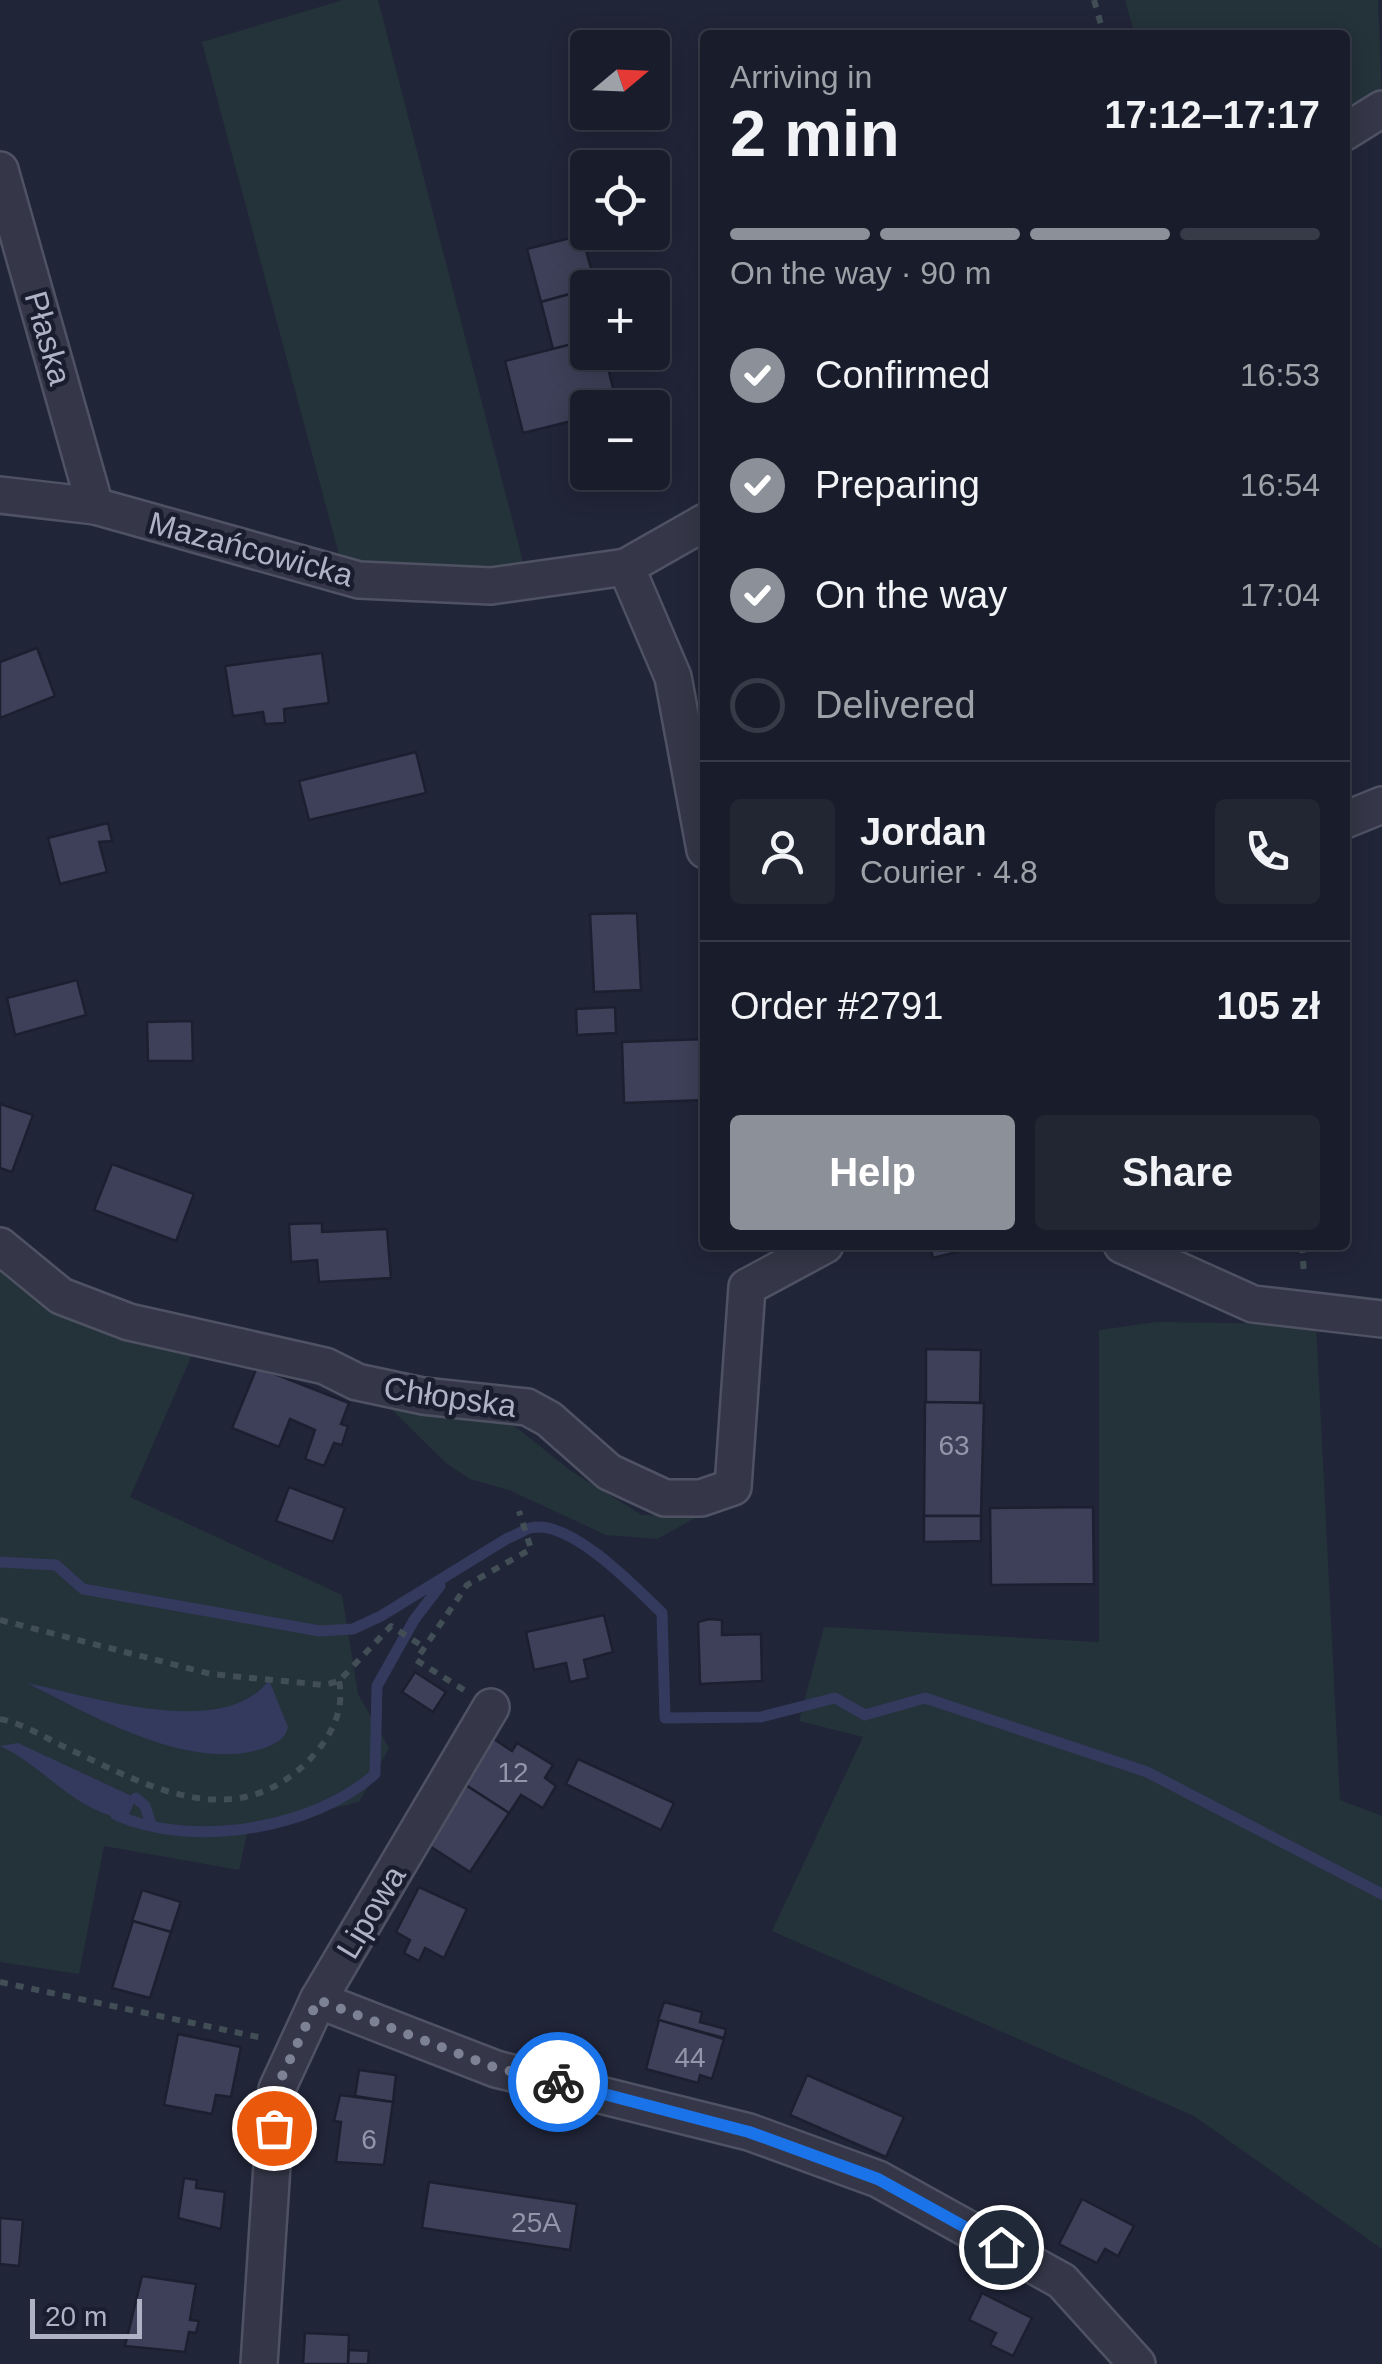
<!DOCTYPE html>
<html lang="en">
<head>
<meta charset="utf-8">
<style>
  body { margin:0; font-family:Helvetica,sans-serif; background:#222532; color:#f1f3f6; height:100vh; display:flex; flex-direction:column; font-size:38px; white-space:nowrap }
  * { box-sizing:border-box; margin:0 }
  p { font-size:32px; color:#9fa1a8 }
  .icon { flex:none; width:55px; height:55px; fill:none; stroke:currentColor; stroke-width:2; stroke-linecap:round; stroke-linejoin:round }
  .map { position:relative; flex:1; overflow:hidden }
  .drawer { position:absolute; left:700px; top:30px; width:650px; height:1220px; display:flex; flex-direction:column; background:#191c2a; border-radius:10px; box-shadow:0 5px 25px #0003,0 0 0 2px #373a47 }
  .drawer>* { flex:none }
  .needle { width:65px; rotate:71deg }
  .buttons { position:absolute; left:570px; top:30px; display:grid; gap:20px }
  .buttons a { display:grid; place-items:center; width:100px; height:100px; border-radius:10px; background:#191c2a; box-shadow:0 5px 25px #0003,0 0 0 2px #373a47; font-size:50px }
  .scale { position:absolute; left:30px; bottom:25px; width:112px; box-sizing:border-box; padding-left:10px; border:5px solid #afb2c5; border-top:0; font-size:28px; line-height:35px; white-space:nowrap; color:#afb2c5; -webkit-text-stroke:8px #1a1d2d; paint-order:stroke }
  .pin { position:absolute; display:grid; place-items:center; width:85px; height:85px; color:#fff; margin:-42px; border:5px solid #fff; border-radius:50%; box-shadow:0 2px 10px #0007 }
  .courier { position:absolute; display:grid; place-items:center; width:100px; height:100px; margin:-50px; border:8px solid #1a73e8; border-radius:50%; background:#fff; color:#222; box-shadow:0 2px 12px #0007 }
  .head em { font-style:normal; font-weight:700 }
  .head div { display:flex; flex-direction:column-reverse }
  .head { display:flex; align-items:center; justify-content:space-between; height:170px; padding:0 30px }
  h1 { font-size:65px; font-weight:700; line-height:75px }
  .bar { display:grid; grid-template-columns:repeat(4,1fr); gap:15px 10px; align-content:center; height:120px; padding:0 30px }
  .bar i { height:12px; border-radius:8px; background:#373a47 }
  .bar .selected { background:#8c9099 }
  .bar p { grid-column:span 4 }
  .line { display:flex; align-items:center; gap:25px; padding:0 30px; border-top:2px solid #373a47 }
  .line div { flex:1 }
  .round { display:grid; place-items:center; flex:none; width:105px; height:105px; border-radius:10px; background:#222532 }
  ol { padding:0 30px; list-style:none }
  li { display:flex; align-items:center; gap:30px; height:110px }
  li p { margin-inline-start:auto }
  li .icon { padding:10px; border-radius:50%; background:#8c9099; color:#fff; stroke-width:4 }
  li:last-child { color:#9fa1a8 }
  li i { width:55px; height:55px; border:5px solid #373a47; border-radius:50% }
  .primary-button { display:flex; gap:20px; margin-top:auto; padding:20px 30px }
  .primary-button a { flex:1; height:115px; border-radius:10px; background:#8c9099; color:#fff; font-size:40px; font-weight:700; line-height:115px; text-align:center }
  .primary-button a+a { background:#222532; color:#f1f3f6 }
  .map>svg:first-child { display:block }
  .green { fill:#24323a }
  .water { fill:#333a5d }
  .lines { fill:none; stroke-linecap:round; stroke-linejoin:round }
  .stream { stroke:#333a5d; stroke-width:11 }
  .building { fill:#3d4058; stroke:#1c1f2f; stroke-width:2.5 }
  .street-casing { stroke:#4f5263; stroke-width:40 }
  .path { stroke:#414e56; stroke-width:6; stroke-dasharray:8 8; stroke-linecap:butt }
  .street { stroke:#353748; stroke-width:35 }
  .done { stroke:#7d8194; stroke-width:10; stroke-dasharray:0 18 }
  .route { stroke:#1a73e8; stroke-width:12 }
  .labels { text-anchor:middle; stroke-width:9; stroke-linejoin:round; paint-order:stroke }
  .number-label { font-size:28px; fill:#9296aa }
  .street-label { font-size:32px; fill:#afb2c5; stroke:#1a1d2d }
</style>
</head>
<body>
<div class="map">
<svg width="1382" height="2364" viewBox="0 0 1382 2364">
  <rect width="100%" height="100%" fill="#212538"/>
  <!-- green -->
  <g class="green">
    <polygon points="343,0 378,0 526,573 342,566 202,42"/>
    <polygon points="1125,0 1378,0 1382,100 1345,122 1345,35 1135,35"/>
    <polygon points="0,1269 79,1324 195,1348 130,1497 342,1595 358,1694 389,1748 359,1802 248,1829 239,1870 104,1846 79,1974 0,1962"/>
    <polygon points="1157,1322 1316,1324 1340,1800 1382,1816 1382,2249 1194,2116 772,1931 863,1737 799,1721 824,1627 1099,1642 1099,1330"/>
    <polygon points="386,1404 507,1420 571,1471 642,1515 699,1516 657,1539 606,1535 509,1490 470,1479 446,1463"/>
  </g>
  <!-- water -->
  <g class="water">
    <path d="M269,1680L288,1727C285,1739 278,1742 267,1747C193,1775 93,1716 27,1683C89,1696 225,1741 269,1680Z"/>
    <path d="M18,1743L136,1798L127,1819C74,1812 47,1768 0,1746Z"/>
  </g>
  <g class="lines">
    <!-- stream -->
    <g class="stream">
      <path d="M0,1562L56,1565L83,1589L320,1631L353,1629L381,1616L508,1538C515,1536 523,1530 530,1528C570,1518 636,1588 662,1613L665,1718L761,1717L835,1698L865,1715L925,1698L1147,1772L1382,1894"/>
      <polyline points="136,1798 145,1806 151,1824"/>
      <path d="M116,1815C192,1849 314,1829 375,1774L377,1686L414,1620L440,1586"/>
    </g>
  </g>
  <!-- building -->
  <g class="building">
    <polygon points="582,235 596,287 541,302 527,249"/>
    <polygon points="588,289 588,340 553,349 541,302"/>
    <polygon points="588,340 588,352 604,352 618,408 588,408 588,417 523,433 505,361"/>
    <polygon points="37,648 55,696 0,718 0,662"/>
    <polygon points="322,653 329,703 284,709 285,723 265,724 263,712 233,716 225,666"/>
    <polygon points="416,752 426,793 309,820 299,781"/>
    <polygon points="108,823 112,841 99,842 107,872 60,884 48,838"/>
    <polygon points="637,913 641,990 594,992 590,914"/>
    <polygon points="77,980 86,1015 15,1035 7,998"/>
    <polygon points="615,1007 616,1033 577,1035 576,1009"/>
    <polygon points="192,1021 193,1061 148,1061 147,1022"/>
    <polygon points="705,1039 705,1100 624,1103 622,1042"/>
    <polygon points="0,1104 33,1115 12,1172 0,1168"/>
    <polygon points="112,1164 194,1194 176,1241 94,1210"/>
    <polygon points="322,1223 322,1232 387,1229 391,1278 319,1282 317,1260 291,1262 289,1224"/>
    <polygon points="930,1245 985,1245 933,1258"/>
    <polygon points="926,1349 981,1350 980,1403 926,1402"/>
    <polygon points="257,1367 349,1403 341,1424 348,1426 342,1445 334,1443 324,1466 305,1459 315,1430 290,1419 279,1447 232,1428"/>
    <polygon points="925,1402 984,1403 981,1516 924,1516"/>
    <polygon points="289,1487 345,1508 333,1542 276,1521"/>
    <polygon points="1093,1507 1094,1584 991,1585 990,1508"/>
    <polygon points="924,1516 981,1516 981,1541 924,1542"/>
    <polygon points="604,1615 613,1652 584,1660 588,1678 570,1682 566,1663 534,1670 526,1632"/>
    <polygon points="709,1619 722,1620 722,1635 761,1634 762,1681 700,1684 698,1622"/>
    <polygon points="415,1672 446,1692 433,1712 402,1692"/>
    <polygon points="491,1737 512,1751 517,1743 553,1765 545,1778 556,1786 543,1808 521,1795 509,1813 464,1784"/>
    <polygon points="578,1759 674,1803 661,1830 566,1784"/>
    <polygon points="464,1784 509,1813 470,1872 425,1843"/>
    <polygon points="419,1887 467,1909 444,1958 425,1948 419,1961 404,1953 410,1940 396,1932"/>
    <polygon points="142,1890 181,1902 171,1932 132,1921"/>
    <polygon points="133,1921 171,1932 150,1998 112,1988"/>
    <polygon points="664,2002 702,2012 700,2022 726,2029 724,2038 658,2020"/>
    <polygon points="659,2020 724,2039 712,2079 700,2075 698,2083 646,2069"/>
    <polygon points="178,2034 241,2047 231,2097 216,2095 212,2114 164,2105"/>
    <polygon points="359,2070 396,2075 393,2102 355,2096"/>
    <polygon points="807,2075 904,2117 886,2157 790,2115"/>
    <polygon points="340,2095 393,2102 384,2165 336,2162 341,2122 334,2121"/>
    <polygon points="184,2178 197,2180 196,2188 225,2192 221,2229 178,2218"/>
    <polygon points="429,2182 577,2204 570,2250 422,2228"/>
    <polygon points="1082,2199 1134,2226 1118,2256 1105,2249 1097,2263 1059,2244"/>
    <polygon points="0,2218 23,2220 19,2266 0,2264"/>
    <polygon points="142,2276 196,2284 190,2320 199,2321 196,2333 189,2332 185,2352 125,2346"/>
    <polygon points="982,2293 1032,2318 1013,2356 990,2345 996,2333 969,2320"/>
    <polygon points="305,2333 349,2335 348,2364 303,2364"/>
    <polygon points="349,2350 369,2351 368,2364 348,2364"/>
  </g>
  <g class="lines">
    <!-- street casing -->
    <g class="street-casing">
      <g id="street">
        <polyline points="1345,132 1382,109"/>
        <polyline points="0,170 95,506"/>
        <polyline points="0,495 95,506 359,580 491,586 626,567 673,677 705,850"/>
        <polyline points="626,567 705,522"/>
        <polyline points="1345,820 1382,805"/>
        <polyline points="1122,1245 1253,1304 1382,1319"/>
        <polyline points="0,1246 61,1296 129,1322 325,1366 357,1382 423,1396 527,1407 549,1419 609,1472 665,1498 701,1498 733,1487 747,1287 825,1245"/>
        <polyline points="318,2000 496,2069 749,2132 878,2179 1062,2281 1137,2364"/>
        <polyline points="259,2364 277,2089 318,2000 491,1707"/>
      </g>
    </g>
    <!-- path -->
    <g class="path">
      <polyline points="1094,0 1104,35"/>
      <polyline points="1302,1245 1304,1274"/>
      <polyline points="0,1620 211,1674 324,1685 339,1681 391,1626 424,1647"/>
      <polyline points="464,1690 416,1660 467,1585 531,1549 519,1511"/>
      <path d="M0,1719C25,1724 47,1739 71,1750C151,1788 238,1836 312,1757C331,1736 345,1710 339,1681"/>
      <polyline points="0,1982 263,2038"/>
    </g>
    <!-- street -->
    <use href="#street" class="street"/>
  </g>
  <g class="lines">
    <!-- done -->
    <polyline class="done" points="274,2128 276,2089 318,2000 496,2068 558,2082"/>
    <!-- route -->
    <polyline class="route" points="558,2082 749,2132 878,2179 1001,2247"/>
  </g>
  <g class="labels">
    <!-- number labels -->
    <g class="number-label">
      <text x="954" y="1455">63</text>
      <text x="513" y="1782">12</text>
      <text x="690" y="2067">44</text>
      <text x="369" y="2149">6</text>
      <text x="536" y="2232">25A</text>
    </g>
    <!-- street labels -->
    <g class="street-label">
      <text transform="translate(48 338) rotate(74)" y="11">Płaska</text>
      <text transform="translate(251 549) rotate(15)" y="11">Mazańcowicka</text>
      <text transform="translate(450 1397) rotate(8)" y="11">Chłopska</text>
      <text transform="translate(371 1912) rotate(-59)" y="11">Lipowa</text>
    </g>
  </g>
</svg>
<div class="buttons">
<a><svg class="needle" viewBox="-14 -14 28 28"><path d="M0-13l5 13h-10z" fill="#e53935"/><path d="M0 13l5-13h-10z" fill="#9fa1a8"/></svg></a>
<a><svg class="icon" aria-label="locate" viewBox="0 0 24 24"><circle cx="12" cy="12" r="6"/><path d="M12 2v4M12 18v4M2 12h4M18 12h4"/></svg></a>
<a>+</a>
<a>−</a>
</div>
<div class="scale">20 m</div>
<div class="pin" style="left:274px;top:2128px;background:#ea580c"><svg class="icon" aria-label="bag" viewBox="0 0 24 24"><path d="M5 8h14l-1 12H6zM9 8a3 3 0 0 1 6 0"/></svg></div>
<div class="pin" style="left:1001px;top:2247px;background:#1f2937"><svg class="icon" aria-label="home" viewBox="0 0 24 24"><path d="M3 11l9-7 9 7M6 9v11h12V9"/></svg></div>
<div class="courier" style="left:558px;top:2082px"><svg class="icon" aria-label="bike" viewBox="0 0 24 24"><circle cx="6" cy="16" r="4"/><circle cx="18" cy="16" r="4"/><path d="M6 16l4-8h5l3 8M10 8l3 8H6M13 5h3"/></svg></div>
<section class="drawer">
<div class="head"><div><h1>2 min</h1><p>Arriving in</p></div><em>17:12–17:17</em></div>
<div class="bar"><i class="selected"></i><i class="selected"></i><i class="selected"></i><i></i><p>On the way · 90 m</p></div>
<ol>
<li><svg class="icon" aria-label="check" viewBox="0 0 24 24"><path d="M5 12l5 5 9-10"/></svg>Confirmed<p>16:53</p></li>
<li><svg class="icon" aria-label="check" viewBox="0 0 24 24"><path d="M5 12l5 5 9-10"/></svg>Preparing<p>16:54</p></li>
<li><svg class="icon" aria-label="check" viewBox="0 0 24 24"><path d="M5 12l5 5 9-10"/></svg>On the way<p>17:04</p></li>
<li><i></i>Delivered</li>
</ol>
<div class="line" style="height:180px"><a class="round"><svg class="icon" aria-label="person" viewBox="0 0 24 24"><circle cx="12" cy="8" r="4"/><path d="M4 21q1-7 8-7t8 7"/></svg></a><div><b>Jordan</b><p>Courier · 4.8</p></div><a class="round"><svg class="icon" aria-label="phone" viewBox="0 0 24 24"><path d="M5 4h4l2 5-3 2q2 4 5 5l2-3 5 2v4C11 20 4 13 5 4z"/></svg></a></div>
<div class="line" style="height:130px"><div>Order #2791</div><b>105 zł</b></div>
<div class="primary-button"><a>Help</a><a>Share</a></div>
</section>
</div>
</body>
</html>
